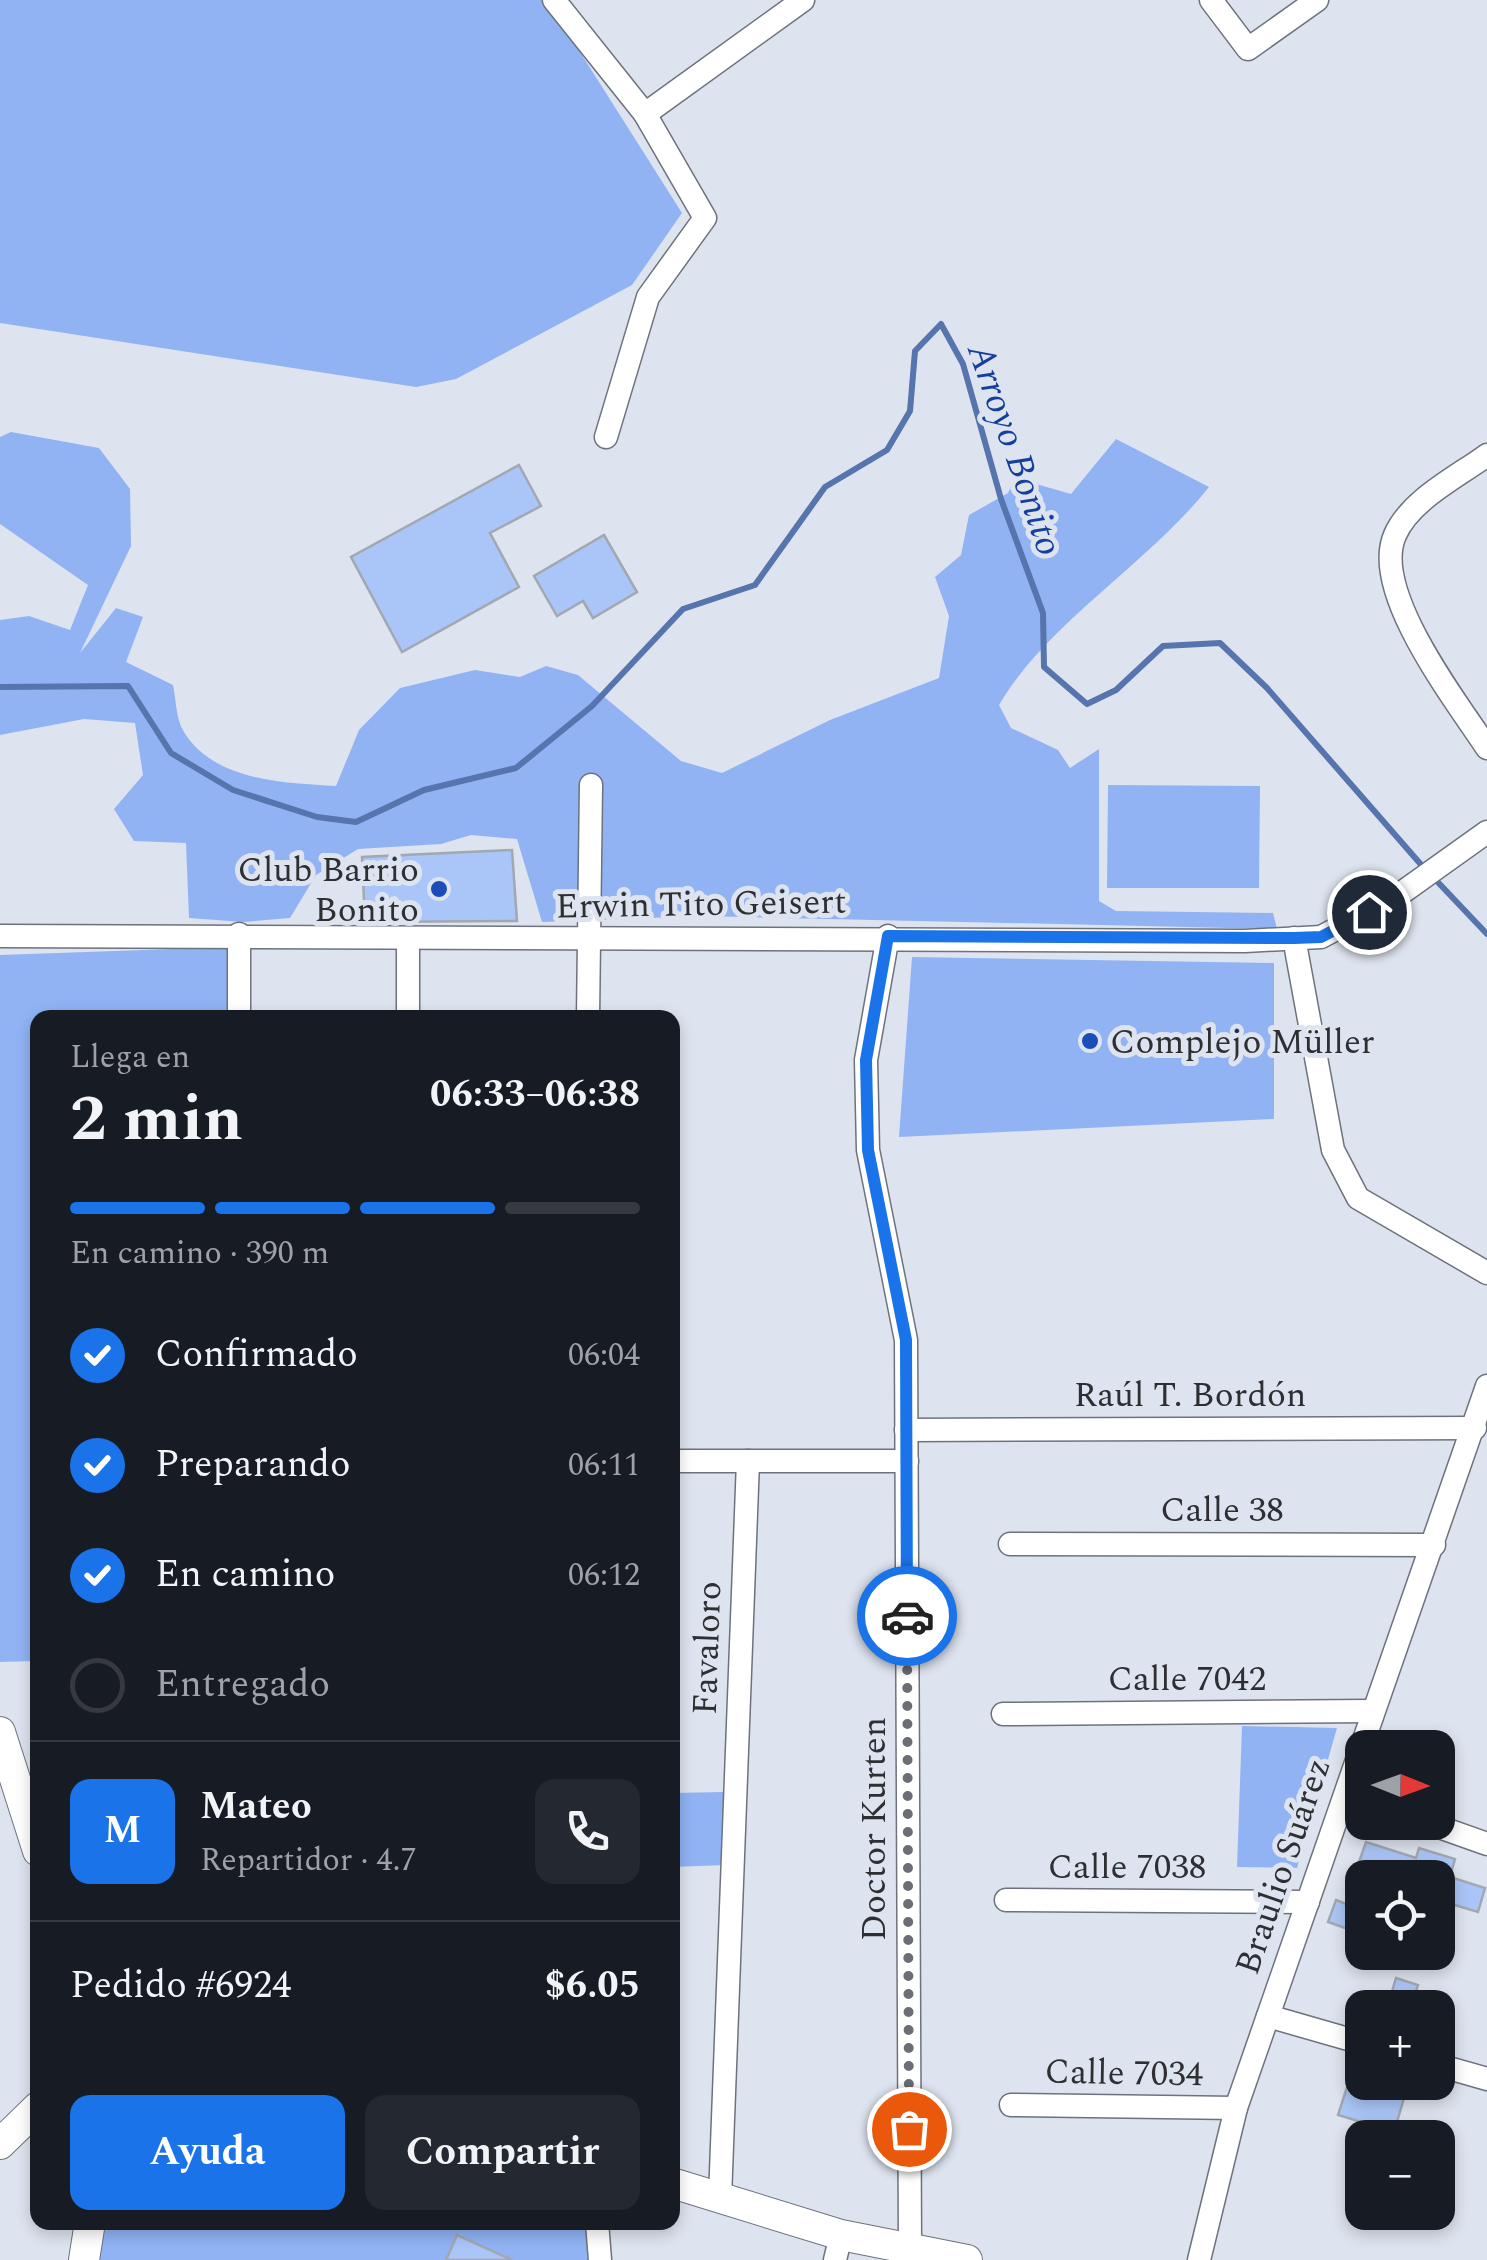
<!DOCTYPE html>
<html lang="es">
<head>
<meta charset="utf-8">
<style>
  body { margin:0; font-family:Spectral,serif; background:#242831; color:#f1f3f6; height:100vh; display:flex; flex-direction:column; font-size:38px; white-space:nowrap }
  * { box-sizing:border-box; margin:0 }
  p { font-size:32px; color:#9ea1a6 }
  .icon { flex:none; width:55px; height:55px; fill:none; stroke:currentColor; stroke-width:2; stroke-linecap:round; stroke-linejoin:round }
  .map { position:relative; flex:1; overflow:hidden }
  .details { position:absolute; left:30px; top:1010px; width:650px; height:1220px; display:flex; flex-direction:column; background:#171b24; border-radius:20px; box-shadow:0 5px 15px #0003 }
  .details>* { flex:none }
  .needle { width:65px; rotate:91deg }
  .tools { position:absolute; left:1345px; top:1730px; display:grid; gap:20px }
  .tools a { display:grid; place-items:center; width:110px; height:110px; border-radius:20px; background:#171b24; box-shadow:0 5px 15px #0003; font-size:50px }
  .pin { position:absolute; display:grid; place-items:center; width:85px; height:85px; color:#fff; margin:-42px; border:5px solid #fff; border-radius:50%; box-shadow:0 2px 10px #0007 }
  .courier { position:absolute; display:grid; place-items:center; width:100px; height:100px; margin:-50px; border:8px solid #1a73e8; border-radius:50%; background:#fff; color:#222; box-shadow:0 2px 12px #0007 }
  .head em { font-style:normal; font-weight:700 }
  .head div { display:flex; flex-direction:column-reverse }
  .head { display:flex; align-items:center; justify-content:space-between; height:170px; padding:0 40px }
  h1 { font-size:65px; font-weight:700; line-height:75px }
  .bar { display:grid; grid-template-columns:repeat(4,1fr); gap:15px 10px; align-content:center; height:120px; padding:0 40px }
  .bar i { height:12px; border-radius:8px; background:#363941 }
  .bar .on { background:#1a73e8 }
  .bar p { grid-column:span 4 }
  .line { display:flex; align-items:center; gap:25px; padding:0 40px; border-top:2px solid #363941 }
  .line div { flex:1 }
  .round { display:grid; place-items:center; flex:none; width:105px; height:105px; border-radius:20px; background:#242831 }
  ol { padding:0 40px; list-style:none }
  li { display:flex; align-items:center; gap:30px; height:110px }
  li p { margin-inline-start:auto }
  li .icon { padding:10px; border-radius:50%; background:#1a73e8; color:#fff; stroke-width:4 }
  li:last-child { color:#9ea1a6 }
  li i { width:55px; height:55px; border:5px solid #363941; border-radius:50% }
  .action { display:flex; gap:20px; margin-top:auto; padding:20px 40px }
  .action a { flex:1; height:115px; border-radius:20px; background:#1a73e8; color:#fff; font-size:40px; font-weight:700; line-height:115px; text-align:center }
  .action a+a { background:#242831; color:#f1f3f6 }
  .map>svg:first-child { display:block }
  .green { fill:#91b3f4 }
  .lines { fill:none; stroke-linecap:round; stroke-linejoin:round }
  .stream { stroke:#5674ad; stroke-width:6 }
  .building { fill:#aac5f7; stroke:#a2a8b2; stroke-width:2.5 }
  .street-casing { stroke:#6d727c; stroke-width:25 }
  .secondary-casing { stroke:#6d727c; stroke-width:32 }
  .street { stroke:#fff; stroke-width:22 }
  .secondary { stroke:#fff; stroke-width:30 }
  .done { stroke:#6b6e75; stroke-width:10; stroke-dasharray:0 18 }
  .route { stroke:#1a73e8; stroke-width:12 }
  .poi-dot { fill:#1b4dba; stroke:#dee4ef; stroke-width:4 }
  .labels { text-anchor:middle; stroke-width:10; stroke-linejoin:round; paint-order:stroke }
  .poi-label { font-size:35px; fill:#2d2f33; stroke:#dee4ef; text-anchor:end }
  .street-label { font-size:35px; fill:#2d2f33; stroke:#dee4ef }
  .water-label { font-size:38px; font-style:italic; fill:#153f9c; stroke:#dee4ef }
</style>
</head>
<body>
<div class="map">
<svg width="1487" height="2260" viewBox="0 0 1487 2260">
  <rect width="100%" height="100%" fill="#dee4ef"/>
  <!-- green -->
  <g class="green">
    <polygon points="0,0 547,0 682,213 632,285 456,379 416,387 0,323"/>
    <path d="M11,432L99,448L130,489L131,546L80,653L116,608L143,617L126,662L173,685C176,699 176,720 184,732C214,781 284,783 336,786L359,730L400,688L475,670L520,677L546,666L578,675L681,761L722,773L830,720L939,678L949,616L935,577L961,555L969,515L1008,493L1015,478L1071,494L1116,439L1209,487C1147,565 1047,623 999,705L1011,728L1058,750L1070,768L1099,749V901L1116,911L1273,913L1277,929L701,916L542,922L517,839L471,835L441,844L358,849L316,875L290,918L243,922L189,918L186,843L134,841L114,809L143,775L135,723L84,719L0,735V620L29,616L70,630L88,585L0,524V437Z"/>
    <polygon points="1108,785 1260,786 1259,888 1107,888"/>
    <polygon points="230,947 230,1017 38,1018 37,1661 0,1662 0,955"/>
    <polygon points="912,957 1274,963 1274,1119 899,1137"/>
    <polygon points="1242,1726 1337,1728 1297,1868 1237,1867"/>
    <polygon points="723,1792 725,1865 673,1867 672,1793"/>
    <polygon points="105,2222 586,2223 588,2260 99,2260"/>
  </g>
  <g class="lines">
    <!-- stream -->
    <g class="stream">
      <polyline points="0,687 128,686 171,753 233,790 317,817 356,822 424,790 516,768 592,706 683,609 755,585 825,487 887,450 910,411 915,351 941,324 963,364 1001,499 1043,613 1044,667 1087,704 1116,690 1163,646 1220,643 1267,688 1424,868"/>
      <polyline points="1433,877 1487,934"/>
    </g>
  </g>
  <!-- building -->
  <g class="building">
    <polygon points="519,465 541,506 490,533 519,587 402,652 351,557"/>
    <polygon points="604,535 637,592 593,618 583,601 557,616 534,576"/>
    <polygon points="512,850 517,921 365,922 362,857"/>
    <polygon points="1366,1842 1416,1858 1419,1848 1455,1859 1450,1877 1485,1888 1478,1912 1438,1900 1438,1878 1371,1878 1375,1868 1359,1862"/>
    <polygon points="1336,1900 1362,1910 1362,1934 1328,1922"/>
    <polygon points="1396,1978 1418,1985 1411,2008 1387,2008"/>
    <polygon points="1349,2081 1404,2098 1394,2132 1338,2115"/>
    <polygon points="457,2235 512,2260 446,2260"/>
  </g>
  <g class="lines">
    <!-- street casing -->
    <g class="street-casing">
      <g id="street">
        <polyline points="554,0 645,114 705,218 648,297 606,437"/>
        <polyline points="1211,0 1248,49 1317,0"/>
        <polyline points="645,114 803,0"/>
        <path d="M1487,455C1457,477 1410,500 1395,535C1370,591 1457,702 1487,748"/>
        <polyline points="239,934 239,1018"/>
        <polyline points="0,936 1245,941 1321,937 1393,899 1487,832"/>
        <polyline points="888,936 866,1060 868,1150 906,1340 910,2246"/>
        <polyline points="1294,938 1333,1150 1358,1198 1487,1273"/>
        <polyline points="408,939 408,1018"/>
        <polyline points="588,1018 591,785"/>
        <polyline points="906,1430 1475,1428"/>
        <polyline points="672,1461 907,1461"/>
        <polyline points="1010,1544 1434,1545"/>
        <polyline points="1003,1714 1371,1711"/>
        <polyline points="1425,1822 1487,1844"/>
        <polyline points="1006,1900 1308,1902"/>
        <polyline points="1268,2016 1362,2043"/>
        <polyline points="1438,2065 1487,2079"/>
        <polyline points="1011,2105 1236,2108"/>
        <polyline points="720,2198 748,1461"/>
        <polyline points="597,2222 600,2260"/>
        <polyline points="835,2260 841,2235"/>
        <polyline points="1199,2260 1236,2108 1487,1386"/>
      </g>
    </g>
    <!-- secondary casing -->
    <g class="secondary-casing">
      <g id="secondary">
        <polyline points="0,1732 38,1851"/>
        <polyline points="0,2144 38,2107"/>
        <polyline points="672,2183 841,2235 967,2260"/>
        <polyline points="84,2260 90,2222"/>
      </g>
    </g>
    <!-- street -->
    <use href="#street" class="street"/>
    <!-- secondary -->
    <use href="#secondary" class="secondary"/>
  </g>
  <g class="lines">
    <!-- done -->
    <polyline class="done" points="907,1616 909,2129"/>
    <!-- route -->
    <polyline class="route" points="907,1616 906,1340 868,1150 866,1060 888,936 1294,938 1321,937 1369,912"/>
  </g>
  <!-- markers -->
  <g class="poi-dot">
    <circle cx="439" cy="889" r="10"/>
    <circle cx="1090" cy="1041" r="10"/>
  </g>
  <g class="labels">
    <!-- poi labels -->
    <g class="poi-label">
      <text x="419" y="881">Club Barrio<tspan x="419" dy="40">Bonito</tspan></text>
      <text x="1110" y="1053" text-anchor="start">Complejo Müller</text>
    </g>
    <!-- street labels -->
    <g class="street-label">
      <text transform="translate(701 903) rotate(-1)" y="12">Erwin Tito Geisert</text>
      <text x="1190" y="1406">Raúl T. Bordón</text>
      <text x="1222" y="1521">Calle 38</text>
      <text transform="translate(706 1648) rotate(-88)" y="12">Favaloro</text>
      <text x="1187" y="1690">Calle 7042</text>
      <text transform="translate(873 1829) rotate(-90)" y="12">Doctor Kurten</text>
      <text x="1127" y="1878">Calle 7038</text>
      <text transform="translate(1282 1866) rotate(-71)" y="12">Braulio Suárez</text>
      <text transform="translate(1124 2072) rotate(1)" y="12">Calle 7034</text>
    </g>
    <!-- water labels -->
    <g class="water-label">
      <text transform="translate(1016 449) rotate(71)" y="13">Arroyo Bonito</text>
    </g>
  </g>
</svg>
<div class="tools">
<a><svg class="needle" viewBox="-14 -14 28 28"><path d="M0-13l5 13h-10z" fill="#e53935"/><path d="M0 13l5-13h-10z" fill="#9ea1a6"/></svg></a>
<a><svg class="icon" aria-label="locate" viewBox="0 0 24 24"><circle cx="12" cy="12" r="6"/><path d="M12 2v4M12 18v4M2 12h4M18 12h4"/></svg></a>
<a>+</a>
<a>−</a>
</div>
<div class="pin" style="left:909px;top:2129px;background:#ea580c"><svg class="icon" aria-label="bag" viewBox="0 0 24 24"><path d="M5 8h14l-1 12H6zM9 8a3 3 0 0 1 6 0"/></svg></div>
<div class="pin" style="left:1369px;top:912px;background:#1f2937"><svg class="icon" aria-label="home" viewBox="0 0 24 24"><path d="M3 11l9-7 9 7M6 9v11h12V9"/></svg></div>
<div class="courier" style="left:907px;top:1616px"><svg class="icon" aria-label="car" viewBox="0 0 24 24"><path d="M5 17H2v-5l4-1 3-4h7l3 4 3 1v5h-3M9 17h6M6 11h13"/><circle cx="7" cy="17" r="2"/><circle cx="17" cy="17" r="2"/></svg></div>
<section class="details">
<div class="head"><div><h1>2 min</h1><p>Llega en</p></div><em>06:33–06:38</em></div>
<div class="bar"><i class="on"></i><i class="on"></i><i class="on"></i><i></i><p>En camino · 390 m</p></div>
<ol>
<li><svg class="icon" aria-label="check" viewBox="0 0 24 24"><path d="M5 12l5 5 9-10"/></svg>Confirmado<p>06:04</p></li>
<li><svg class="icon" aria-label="check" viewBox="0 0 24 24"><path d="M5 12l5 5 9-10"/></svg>Preparando<p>06:11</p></li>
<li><svg class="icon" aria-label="check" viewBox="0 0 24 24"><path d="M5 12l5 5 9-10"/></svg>En camino<p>06:12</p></li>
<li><i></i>Entregado</li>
</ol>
<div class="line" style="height:180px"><b class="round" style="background:#1a73e8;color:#fff">M</b><div><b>Mateo</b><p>Repartidor · 4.7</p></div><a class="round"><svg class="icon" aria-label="phone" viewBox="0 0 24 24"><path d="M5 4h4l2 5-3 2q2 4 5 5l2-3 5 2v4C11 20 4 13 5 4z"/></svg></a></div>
<div class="line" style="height:130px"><div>Pedido #6924</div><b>$6.05</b></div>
<div class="action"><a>Ayuda</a><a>Compartir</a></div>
</section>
</div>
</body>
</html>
